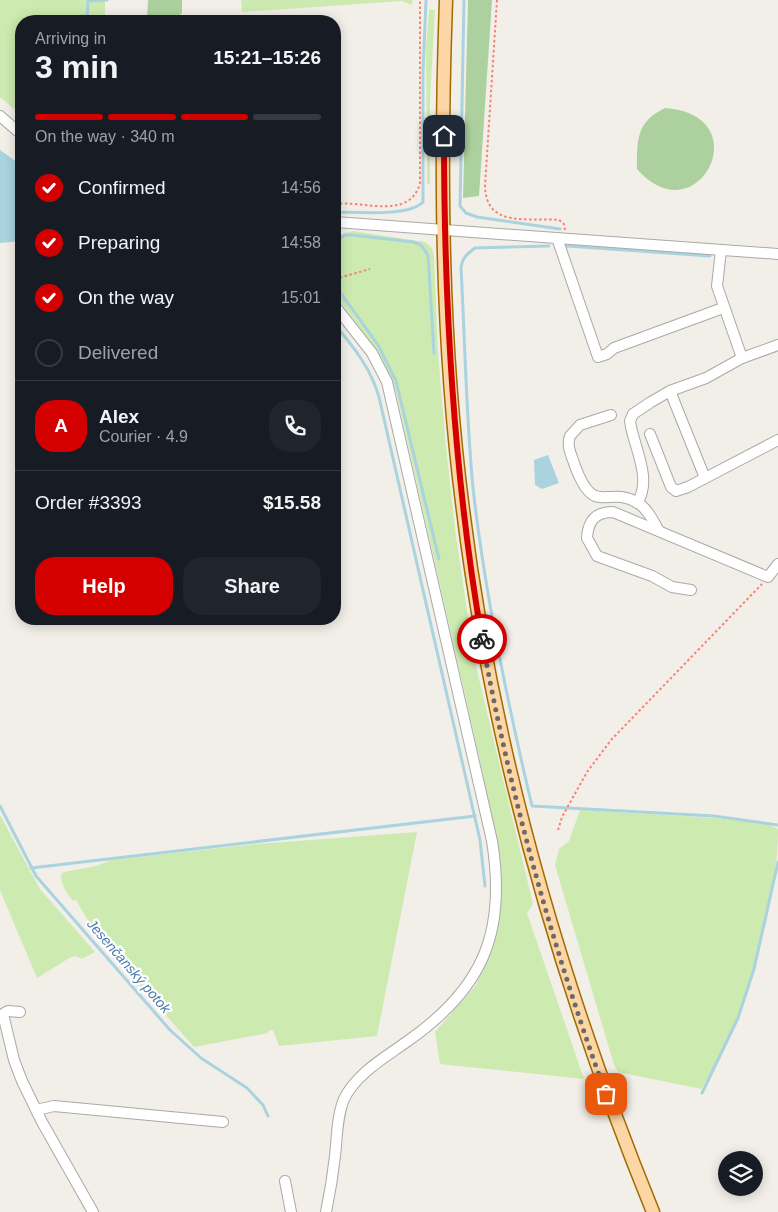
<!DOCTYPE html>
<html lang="en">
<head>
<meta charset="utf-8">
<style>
  body { margin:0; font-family:Helvetica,sans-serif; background:#20242c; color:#f1f3f6; height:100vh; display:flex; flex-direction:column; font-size:19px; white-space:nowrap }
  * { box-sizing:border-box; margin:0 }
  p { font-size:16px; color:#9ea1a6 }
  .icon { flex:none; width:28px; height:28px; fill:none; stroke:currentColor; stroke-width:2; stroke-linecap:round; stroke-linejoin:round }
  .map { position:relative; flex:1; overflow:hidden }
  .details { position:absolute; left:15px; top:15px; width:326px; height:610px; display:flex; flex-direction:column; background:#171b24; border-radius:20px; box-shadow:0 2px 12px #0003 }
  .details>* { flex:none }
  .fabs { position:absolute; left:718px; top:1151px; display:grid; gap:10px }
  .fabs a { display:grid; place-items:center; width:45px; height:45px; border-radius:50%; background:#171b24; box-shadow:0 2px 12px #0003; font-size:25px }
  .pin { position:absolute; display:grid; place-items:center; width:42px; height:42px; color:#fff; margin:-21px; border-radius:10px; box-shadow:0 2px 8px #0006 }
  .courier { position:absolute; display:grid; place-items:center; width:50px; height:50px; margin:-25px; border:4px solid #d40000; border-radius:50%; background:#fff; color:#222; box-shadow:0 1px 6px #0007 }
  .headline em { font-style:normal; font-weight:600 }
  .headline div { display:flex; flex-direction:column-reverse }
  .headline { display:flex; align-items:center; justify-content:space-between; height:85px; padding:0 20px }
  h1 { font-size:32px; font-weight:600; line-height:38px }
  .bar { display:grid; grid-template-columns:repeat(4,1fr); gap:8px 5px; align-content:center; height:60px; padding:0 20px }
  .bar i { height:6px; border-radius:4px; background:#363941 }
  .bar .active { background:#d40000 }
  .bar p { grid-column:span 4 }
  .line { display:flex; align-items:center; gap:12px; padding:0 20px; border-top:1px solid #363941 }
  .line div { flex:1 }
  .round { display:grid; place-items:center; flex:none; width:52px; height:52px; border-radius:20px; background:#20242c }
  ol { padding:0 20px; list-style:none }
  li { display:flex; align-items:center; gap:15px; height:55px }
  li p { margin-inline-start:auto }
  li .icon { padding:5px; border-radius:50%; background:#d40000; color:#fff; stroke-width:4 }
  li:last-child { color:#9ea1a6 }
  li i { width:28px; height:28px; border:2px solid #363941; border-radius:50% }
  .action { display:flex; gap:10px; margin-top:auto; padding:10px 20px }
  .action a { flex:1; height:58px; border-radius:20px; background:#d40000; color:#fff; font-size:20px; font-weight:600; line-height:58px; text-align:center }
  .action a+a { background:#20242c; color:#f1f3f6 }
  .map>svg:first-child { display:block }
  .grass { fill:#cdebb0 }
  .forest { fill:#add19e }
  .water { fill:#aad3df }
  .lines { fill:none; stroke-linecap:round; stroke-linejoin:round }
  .stream { stroke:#aad3df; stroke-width:3 }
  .minor-casing { stroke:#a9a9a9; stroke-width:12 }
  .major-casing { stroke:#a06b00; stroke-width:15 }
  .path { stroke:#fa8072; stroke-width:2; stroke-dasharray:2.5 2.5; stroke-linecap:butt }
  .minor { stroke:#fff; stroke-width:10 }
  .major { stroke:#fcd6a4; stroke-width:12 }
  .done { stroke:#6b6a68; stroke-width:5; stroke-dasharray:0 9 }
  .route { stroke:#d40000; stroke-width:6 }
  .labels { text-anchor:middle; stroke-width:4.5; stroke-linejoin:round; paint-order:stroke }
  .water-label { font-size:14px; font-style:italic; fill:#4a7aab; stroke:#fff }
</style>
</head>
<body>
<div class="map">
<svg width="778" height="1212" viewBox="0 0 778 1212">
  <rect width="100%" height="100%" fill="#f2efe9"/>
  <!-- grass -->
  <g class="grass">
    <polygon points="0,0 105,0 105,21 21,21 21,115 0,97"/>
    <polygon points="241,0 413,0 411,5 402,1 242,12"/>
    <polygon points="429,10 435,10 430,100 430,184 427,184 426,48"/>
    <path d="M353,231L425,242L432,248L434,256L438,353L446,447L456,536L474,658L533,904L527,913L584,1079L440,1064L435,1032L476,985L487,960L498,925L501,902V862L479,756L397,396C384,352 359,330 335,293V283L338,282L335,275V236Z"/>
    <path d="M580,810L714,818L766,823L778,829C778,906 743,1024 701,1089L618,1072L614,1065L555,865L559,849L569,841Z"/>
    <polygon points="0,815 40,889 95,952 82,959 76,956 71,957 37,978 0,890"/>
    <path d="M417,832L377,1036L279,1046L273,1030H269L268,1033L194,1047L111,953L115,948L109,940L104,939L90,924L76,900L73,901C67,893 61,886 61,875L64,872L96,866L112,860L257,844Z"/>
  </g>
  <!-- forest -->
  <g class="forest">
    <polygon points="148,0 182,0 182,13 173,21 147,21"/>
    <polygon points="468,0 492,0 479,196 463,198"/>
    <path d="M665,108C761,115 697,238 637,169C637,140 636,122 665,108Z"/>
  </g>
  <!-- water -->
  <g class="water">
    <polygon points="0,150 21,165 21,241 0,243"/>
    <polygon points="548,455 559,483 542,489 535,485 534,460"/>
  </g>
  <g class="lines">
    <!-- stream -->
    <g class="stream">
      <polyline points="464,0 460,206 466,213 477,217 560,229"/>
      <polyline points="88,1 107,0"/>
      <polyline points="87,21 88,0"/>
      <path d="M335,212C355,212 409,217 423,202V72L426,1"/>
      <polyline points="335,241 345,235 352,235 413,242 421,245 428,255 434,353"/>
      <path d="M549,246L475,248C467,254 462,258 461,268C465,341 466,415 473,488C485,595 507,701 532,806L714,816L778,825"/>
      <polyline points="567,246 710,256"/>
      <polyline points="335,285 378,345 396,381 439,559"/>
      <path d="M335,325C354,347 371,369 379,397L480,840L485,886"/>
      <polyline points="0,806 36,876 170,1030 201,1058 247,1088 263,1105 268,1116"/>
      <polyline points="31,868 475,816"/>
      <polyline points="702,1093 738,1018 754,969 778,862"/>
    </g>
    <!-- minor casing -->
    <g class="minor-casing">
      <g id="minor">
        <polyline points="0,116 21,134"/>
        <polyline points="335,222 778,254"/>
        <polyline points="557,238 598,357 607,354 614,348 723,308"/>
        <polyline points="721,250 717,286 742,358"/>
        <polyline points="670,391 705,478"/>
        <path d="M611,415L580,425L570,436C566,446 572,456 575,466C595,519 606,484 638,503C648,509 653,521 659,531"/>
        <polyline points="650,434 671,487 676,491 688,487 778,440"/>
        <path d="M637,503C652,481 636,451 631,427L630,421L633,414L651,402L670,391L706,378L742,358L778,345"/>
        <path d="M691,590L672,587L652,576L597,556L587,538C588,521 595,512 613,512L768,577L778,564"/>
        <polyline points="20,1012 8,1011 3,1014 14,1060 22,1081 42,1122 93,1212"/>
        <polyline points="36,1110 54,1106 223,1122"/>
        <polyline points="285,1181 291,1212"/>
        <path d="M326,1212C330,1193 333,1174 335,1156C337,1137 337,1116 344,1099C356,1074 384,1058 405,1043C482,990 507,934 492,841L387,382L372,353L335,306"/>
      </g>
    </g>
    <!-- major casing -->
    <g class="major-casing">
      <path id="major" d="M446,0C440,169 441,342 463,510C493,753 561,986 653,1212"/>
    </g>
    <!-- path -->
    <g class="path">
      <path d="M497,0L485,186C486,229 529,217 559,220L564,224L565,230"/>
      <path d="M335,204C363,200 410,221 420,183V0"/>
      <polyline points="335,279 370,269"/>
      <polyline points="558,830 562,817 587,772 611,740 762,584"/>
    </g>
    <!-- minor -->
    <use href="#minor" class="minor"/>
    <!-- major -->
    <use href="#major" class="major"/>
  </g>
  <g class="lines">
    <!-- done -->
    <path class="done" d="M482,639C510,794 552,946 606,1094"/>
    <!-- route -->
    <path class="route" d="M444,136C444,304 453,472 482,639"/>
  </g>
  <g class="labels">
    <!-- water labels -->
    <g class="water-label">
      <text transform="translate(129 966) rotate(49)" y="5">Jesenčanský potok</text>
    </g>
  </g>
</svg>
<div class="fabs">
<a><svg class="icon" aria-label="layers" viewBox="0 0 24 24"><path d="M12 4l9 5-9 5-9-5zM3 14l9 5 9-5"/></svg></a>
</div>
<div class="pin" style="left:606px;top:1094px;background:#ea580c"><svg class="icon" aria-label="bag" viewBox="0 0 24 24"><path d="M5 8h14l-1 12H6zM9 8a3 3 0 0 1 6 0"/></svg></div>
<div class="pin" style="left:444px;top:136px;background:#1f2937"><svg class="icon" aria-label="home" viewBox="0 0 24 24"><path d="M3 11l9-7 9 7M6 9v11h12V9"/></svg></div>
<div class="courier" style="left:482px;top:639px"><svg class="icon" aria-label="bike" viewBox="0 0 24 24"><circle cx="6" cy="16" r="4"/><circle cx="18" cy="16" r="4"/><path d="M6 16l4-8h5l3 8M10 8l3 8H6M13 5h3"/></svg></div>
<section class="details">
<div class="headline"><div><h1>3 min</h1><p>Arriving in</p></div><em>15:21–15:26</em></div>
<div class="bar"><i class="active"></i><i class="active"></i><i class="active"></i><i></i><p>On the way · 340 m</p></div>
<ol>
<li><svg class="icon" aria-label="check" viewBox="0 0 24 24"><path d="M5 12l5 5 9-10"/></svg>Confirmed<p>14:56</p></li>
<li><svg class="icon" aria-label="check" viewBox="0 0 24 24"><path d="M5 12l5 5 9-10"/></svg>Preparing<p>14:58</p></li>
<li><svg class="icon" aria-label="check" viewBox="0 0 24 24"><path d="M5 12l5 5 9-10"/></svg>On the way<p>15:01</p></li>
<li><i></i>Delivered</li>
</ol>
<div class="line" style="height:90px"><b class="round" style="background:#d40000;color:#fff">A</b><div><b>Alex</b><p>Courier · 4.9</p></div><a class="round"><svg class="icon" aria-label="phone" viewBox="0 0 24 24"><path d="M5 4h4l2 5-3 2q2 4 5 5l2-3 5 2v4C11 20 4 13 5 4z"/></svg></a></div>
<div class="line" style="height:65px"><div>Order #3393</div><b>$15.58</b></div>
<div class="action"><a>Help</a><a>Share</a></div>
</section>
</div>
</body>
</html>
